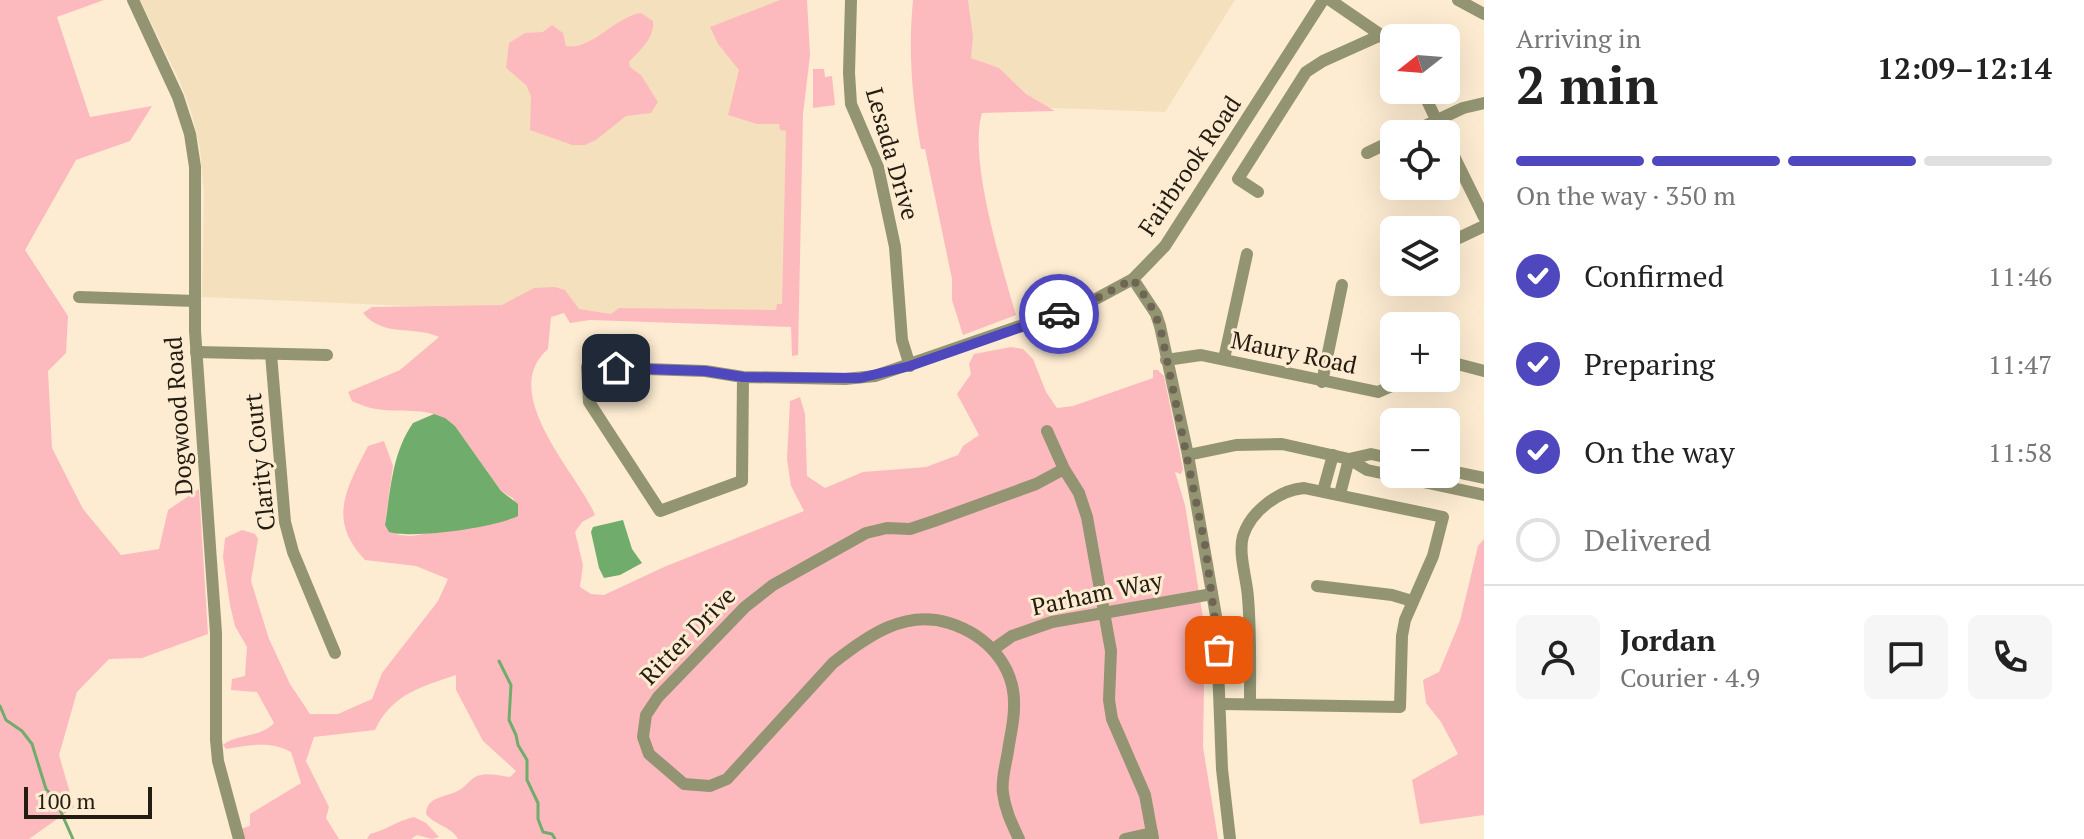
<!DOCTYPE html>
<html lang="en">
<head>
<meta charset="utf-8">
<style>
  body { margin:0; font-family:"PT Serif",serif; background:#f6f6f6; color:#222; height:100vh; display:flex; flex-direction:column; font-size:30px; white-space:nowrap }
  * { box-sizing:border-box; margin:0 }
  p { font-size:26px; color:#767676 }
  .icon { flex:none; width:44px; height:44px; fill:none; stroke:currentColor; stroke-width:2; stroke-linecap:round; stroke-linejoin:round }
  .map { position:relative; flex:1; overflow:hidden }
  .drawer { display:flex; flex-direction:column; background:#fff; width:600px }
  .drawer>* { flex:none }
  .needle { width:52px; rotate:253deg }
  .buttons { position:absolute; left:1380px; top:24px; display:grid; gap:16px }
  .buttons a { display:grid; place-items:center; width:80px; height:80px; border-radius:12px; background:#fff; box-shadow:0 8px 32px #0002; font-size:40px }
  .scale { position:absolute; left:24px; bottom:20px; width:128px; box-sizing:border-box; padding-left:8px; border:4px solid #221c12; border-top:0; font-size:22px; line-height:28px; white-space:nowrap; color:#221c12; -webkit-text-stroke:6px #fdecd1; paint-order:stroke }
  .pin { position:absolute; display:grid; place-items:center; width:68px; height:68px; color:#fff; margin:-34px; border-radius:16px; box-shadow:0 4px 12px #0006 }
  .courier { position:absolute; display:grid; place-items:center; width:80px; height:80px; margin:-40px; border:6px solid #4e47be; border-radius:50%; background:#fff; color:#222; box-shadow:0 2px 10px #0007 }
  .summary em { font-style:normal; font-weight:700 }
  .summary div { display:flex; flex-direction:column-reverse }
  .summary { display:flex; align-items:center; justify-content:space-between; height:136px; padding:0 32px }
  h1 { font-size:52px; font-weight:700; line-height:60px }
  .bar { display:grid; grid-template-columns:repeat(4,1fr); gap:12px 8px; align-content:center; height:96px; padding:0 32px }
  .bar i { height:10px; border-radius:6px; background:#e0e0e0 }
  .bar .on { background:#4e47be }
  .bar p { grid-column:span 4 }
  .line { display:flex; align-items:center; gap:20px; padding:0 32px; border-top:2px solid #e0e0e0 }
  .line div { flex:1 }
  .round { display:grid; place-items:center; flex:none; width:84px; height:84px; border-radius:12px; background:#f6f6f6 }
  ol { padding:0 32px; list-style:none }
  li { display:flex; align-items:center; gap:24px; height:88px }
  li p { margin-inline-start:auto }
  li .icon { padding:8px; border-radius:50%; background:#4e47be; color:#fff; stroke-width:4 }
  li:last-child { color:#767676 }
  li i { width:44px; height:44px; border:4px solid #e0e0e0; border-radius:50% }
  main { display:flex; flex:1; min-height:0 }
  .map>svg:first-child { display:block }
  .built { fill:#f5e0be }
  .green { fill:#fdbabe }
  .water { fill:#70ac6c }
  .lines { fill:none; stroke-linecap:round; stroke-linejoin:round }
  .stream { stroke:#70ac6c; stroke-width:3 }
  .minor { stroke:#939572; stroke-width:12 }
  .done { stroke:#6f6555; stroke-width:8; stroke-dasharray:0 14.4 }
  .route { stroke:#4e47be; stroke-width:10 }
  .labels { text-anchor:middle; stroke-width:6; stroke-linejoin:round; paint-order:stroke }
  .street-label { font-size:24px; fill:#221c12; stroke:#fdecd1 }
</style>
</head>
<body>
<main>
<div class="map">
<svg width="1484" height="839" viewBox="0 0 1484 839">
  <rect width="100%" height="100%" fill="#fdecd1"/>
  <!-- built -->
  <g class="built">
    <polygon points="140,0 802,0 796,323 202,297 204,193 200,149 191,111 179,80"/>
    <polygon points="963,0 1235,0 1165,112 969,105"/>
  </g>
  <!-- green -->
  <g class="green">
    <polygon points="0,0 104,0 57,17 90,117 152,106 130,141 76,160 25,250 68,316 66,353 48,371 52,448 83,509 121,555 159,549 168,510 199,489 208,634 142,658 109,659 77,692 59,755 74,807 29,839 0,839"/>
    <path d="M780,0H807L810,55L803,114L798,355L792,356L791,327L590,320L570,323L564,313L551,317L548,349C497,393 577,473 595,515L582,522L575,532L583,565L580,587L591,594L604,595L664,567L804,511L791,486L787,459L790,401L800,397L805,414L807,476L825,488L863,472L926,467L958,455L963,446L979,435L957,394L971,374L969,364L974,354L1011,347L1023,349L1033,359L1046,392L1057,408L1073,406L1153,378V370H1158L1164,376L1183,469L1181,474L1175,472L1185,505L1205,630L1203,747L1218,839H458C451,826 434,825 426,814C427,794 449,798 461,789C467,785 470,779 477,776C488,772 499,776 510,777L516,771L483,741L456,690V675C421,687 392,694 375,730L314,737L306,761L329,807L326,818L339,839H243L240,829L250,826V814L301,783L291,752C270,741 249,745 226,749L223,745C239,733 260,738 274,723L257,692L231,690L232,679L245,676L247,647L235,626L230,605L223,557L225,538L242,530L255,534L258,539L251,581L269,639L290,684L310,714H338L372,699L382,673L438,601L448,579L416,566L365,560C327,520 346,489 368,446L384,441L393,466L385,524L399,535L411,536L512,519L514,499L501,491L455,426C427,404 407,414 376,409C368,408 359,404 352,401L348,392L400,370L439,337C413,325 384,338 363,313L372,307L502,305L534,288L555,287L565,290L579,309L611,314L619,308L776,310L777,304H782L786,131L780,130L779,124H757L728,115L739,70L718,44L710,27Z"/>
    <path d="M913,0H968L973,37L971,58L999,68L1026,94L1055,111L982,113C968,159 1002,267 1016,315L963,335L952,300V279L925,149H921C912,98 908,51 913,0Z"/>
    <path d="M641,13L653,21C655,38 640,50 629,62L630,67L641,75L658,102L651,113L626,116L596,140L585,145H572L530,130L531,96L526,85L506,68L509,43L525,33L543,32L552,25L563,33L566,46C591,51 616,16 641,13Z"/>
    <polygon points="813,69 824,69 825,77 832,76 835,105 813,108"/>
    <polygon points="1484,539 1484,815 1420,824 1412,780 1458,754 1441,722 1426,703 1423,680 1439,672 1460,621 1478,546"/>
    <path d="M414,817L426,823L439,837L432,839L417,835L411,839H367L370,834C386,830 397,821 414,817Z"/>
  </g>
  <!-- water -->
  <g class="water">
    <path d="M434,414L445,418L455,426L501,491L518,504V516C495,528 413,539 389,532L385,525C391,489 392,453 413,423Z"/>
    <polygon points="623,520 632,549 642,563 620,575 604,578 599,568 591,532 593,527"/>
  </g>
  <g class="lines">
    <!-- stream -->
    <g class="stream">
      <polyline points="499,661 511,685 509,720 516,735 518,745 527,760 527,780 538,803 538,819 543,832 552,834 555,839"/>
      <polyline points="0,706 6,720 22,731 32,744 46,789 56,801 73,839"/>
    </g>
    <!-- minor -->
    <g class="minor">
      <polyline points="133,0 178,97 190,134 195,167 195,331 216,633 216,740 218,761 239,839"/>
      <polyline points="851,0 849,73 851,104 878,167 895,247 902,340 910,366"/>
      <polyline points="1330,0 1381,35 1394,51"/>
      <polyline points="1458,0 1484,14"/>
      <polyline points="1422,90 1443,134"/>
      <polyline points="1408,134 1463,108 1484,103"/>
      <polyline points="1446,140 1484,217"/>
      <polyline points="1367,153 1394,140"/>
      <polyline points="1258,192 1238,179 1306,72 1323,61 1381,35"/>
      <polyline points="1446,244 1484,226"/>
      <polyline points="1133,279 1156,314 1160,326 1188,455 1216,616 1222,769 1230,839"/>
      <polyline points="79,297 195,301"/>
      <polyline points="196,352 327,355"/>
      <polyline points="271,354 285,522 293,552 335,653"/>
      <polyline points="1224,359 1247,254"/>
      <polyline points="1166,360 1201,355 1378,392 1410,378"/>
      <polyline points="1446,361 1484,371"/>
      <polyline points="743,377 742,481 660,511 589,402 587,367 705,371 743,377 845,379 875,376 1092,301 1133,279 1165,246 1323,0"/>
      <polyline points="1322,382 1342,285"/>
      <polyline points="1047,431 1064,469 1079,493 1087,517 1111,651 1109,700 1112,719 1145,795 1152,833"/>
      <polyline points="1188,455 1236,445 1282,444 1349,459 1367,470 1484,495"/>
      <polyline points="1349,459 1371,454 1394,459"/>
      <polyline points="1446,470 1484,478"/>
      <polyline points="1323,491 1333,455"/>
      <polyline points="1340,494 1349,459"/>
      <polyline points="1317,586 1392,595 1412,601"/>
      <polyline points="995,648 1012,636 1052,622 1212,594"/>
      <path d="M1221,704L1400,707L1402,636L1405,620L1433,556L1443,517L1304,488C1279,490 1251,511 1243,536C1238,554 1247,579 1248,598C1251,633 1250,669 1250,704"/>
      <path d="M1019,839C1012,824 1005,810 1003,793C1001,780 1006,764 1008,751C1010,737 1014,722 1014,708C1016,666 987,635 949,623C905,609 867,636 833,663L727,779L710,786L684,784L649,754L643,737L646,715L658,697L745,607L773,585L866,533L887,528L910,529L934,521L1036,484L1064,469"/>
      <polyline points="1125,839 1152,833 1153,838"/>
    </g>
  </g>
  <g class="lines">
    <!-- done -->
    <polyline class="done" points="1059,314 1092,301 1133,279 1150,304 1160,326 1205,545 1219,650"/>
    <!-- route -->
    <polyline class="route" points="616,368 705,371 743,377 860,378 910,366 1059,314"/>
  </g>
  <g class="labels">
    <!-- street labels -->
    <g class="street-label">
      <text transform="translate(892 154) rotate(74)" y="8">Lesada Drive</text>
      <text transform="translate(1190 166) rotate(-56)" y="8">Fairbrook Road</text>
      <text transform="translate(1294 353) rotate(12)" y="8">Maury Road</text>
      <text transform="translate(179 416) rotate(-94)" y="8">Dogwood Road</text>
      <text transform="translate(260 462) rotate(-96)" y="8">Clarity Court</text>
      <text transform="translate(1097 594) rotate(-12)" y="8">Parham Way</text>
      <text transform="translate(688 636) rotate(-46)" y="8">Ritter Drive</text>
    </g>
  </g>
</svg>
<div class="buttons">
<a><svg class="needle" viewBox="-14 -14 28 28"><path d="M0-13l5 13h-10z" fill="#e53935"/><path d="M0 13l5-13h-10z" fill="#767676"/></svg></a>
<a><svg class="icon" aria-label="locate" viewBox="0 0 24 24"><circle cx="12" cy="12" r="6"/><path d="M12 2v4M12 18v4M2 12h4M18 12h4"/></svg></a>
<a><svg class="icon" aria-label="layers" viewBox="0 0 24 24"><path d="M12 4l9 5-9 5-9-5zM3 14l9 5 9-5"/></svg></a>
<a>+</a>
<a>−</a>
</div>
<div class="scale">100 m</div>
<div class="pin" style="left:1219px;top:650px;background:#ea580c"><svg class="icon" aria-label="bag" viewBox="0 0 24 24"><path d="M5 8h14l-1 12H6zM9 8a3 3 0 0 1 6 0"/></svg></div>
<div class="pin" style="left:616px;top:368px;background:#1f2937"><svg class="icon" aria-label="home" viewBox="0 0 24 24"><path d="M3 11l9-7 9 7M6 9v11h12V9"/></svg></div>
<div class="courier" style="left:1059px;top:314px"><svg class="icon" aria-label="car" viewBox="0 0 24 24"><path d="M5 17H2v-5l4-1 3-4h7l3 4 3 1v5h-3M9 17h6M6 11h13"/><circle cx="7" cy="17" r="2"/><circle cx="17" cy="17" r="2"/></svg></div>
</div>
<section class="drawer">
<div class="summary"><div><h1>2 min</h1><p>Arriving in</p></div><em>12:09–12:14</em></div>
<div class="bar"><i class="on"></i><i class="on"></i><i class="on"></i><i></i><p>On the way · 350 m</p></div>
<ol>
<li><svg class="icon" aria-label="check" viewBox="0 0 24 24"><path d="M5 12l5 5 9-10"/></svg>Confirmed<p>11:46</p></li>
<li><svg class="icon" aria-label="check" viewBox="0 0 24 24"><path d="M5 12l5 5 9-10"/></svg>Preparing<p>11:47</p></li>
<li><svg class="icon" aria-label="check" viewBox="0 0 24 24"><path d="M5 12l5 5 9-10"/></svg>On the way<p>11:58</p></li>
<li><i></i>Delivered</li>
</ol>
<div class="line" style="height:144px"><a class="round"><svg class="icon" aria-label="person" viewBox="0 0 24 24"><circle cx="12" cy="8" r="4"/><path d="M4 21q1-7 8-7t8 7"/></svg></a><div><b>Jordan</b><p>Courier · 4.9</p></div><a class="round"><svg class="icon" aria-label="chat" viewBox="0 0 24 24"><path d="M4 5h16v11H9l-5 4z"/></svg></a><a class="round"><svg class="icon" aria-label="phone" viewBox="0 0 24 24"><path d="M5 4h4l2 5-3 2q2 4 5 5l2-3 5 2v4C11 20 4 13 5 4z"/></svg></a></div>
</section>
</main>
</body>
</html>
